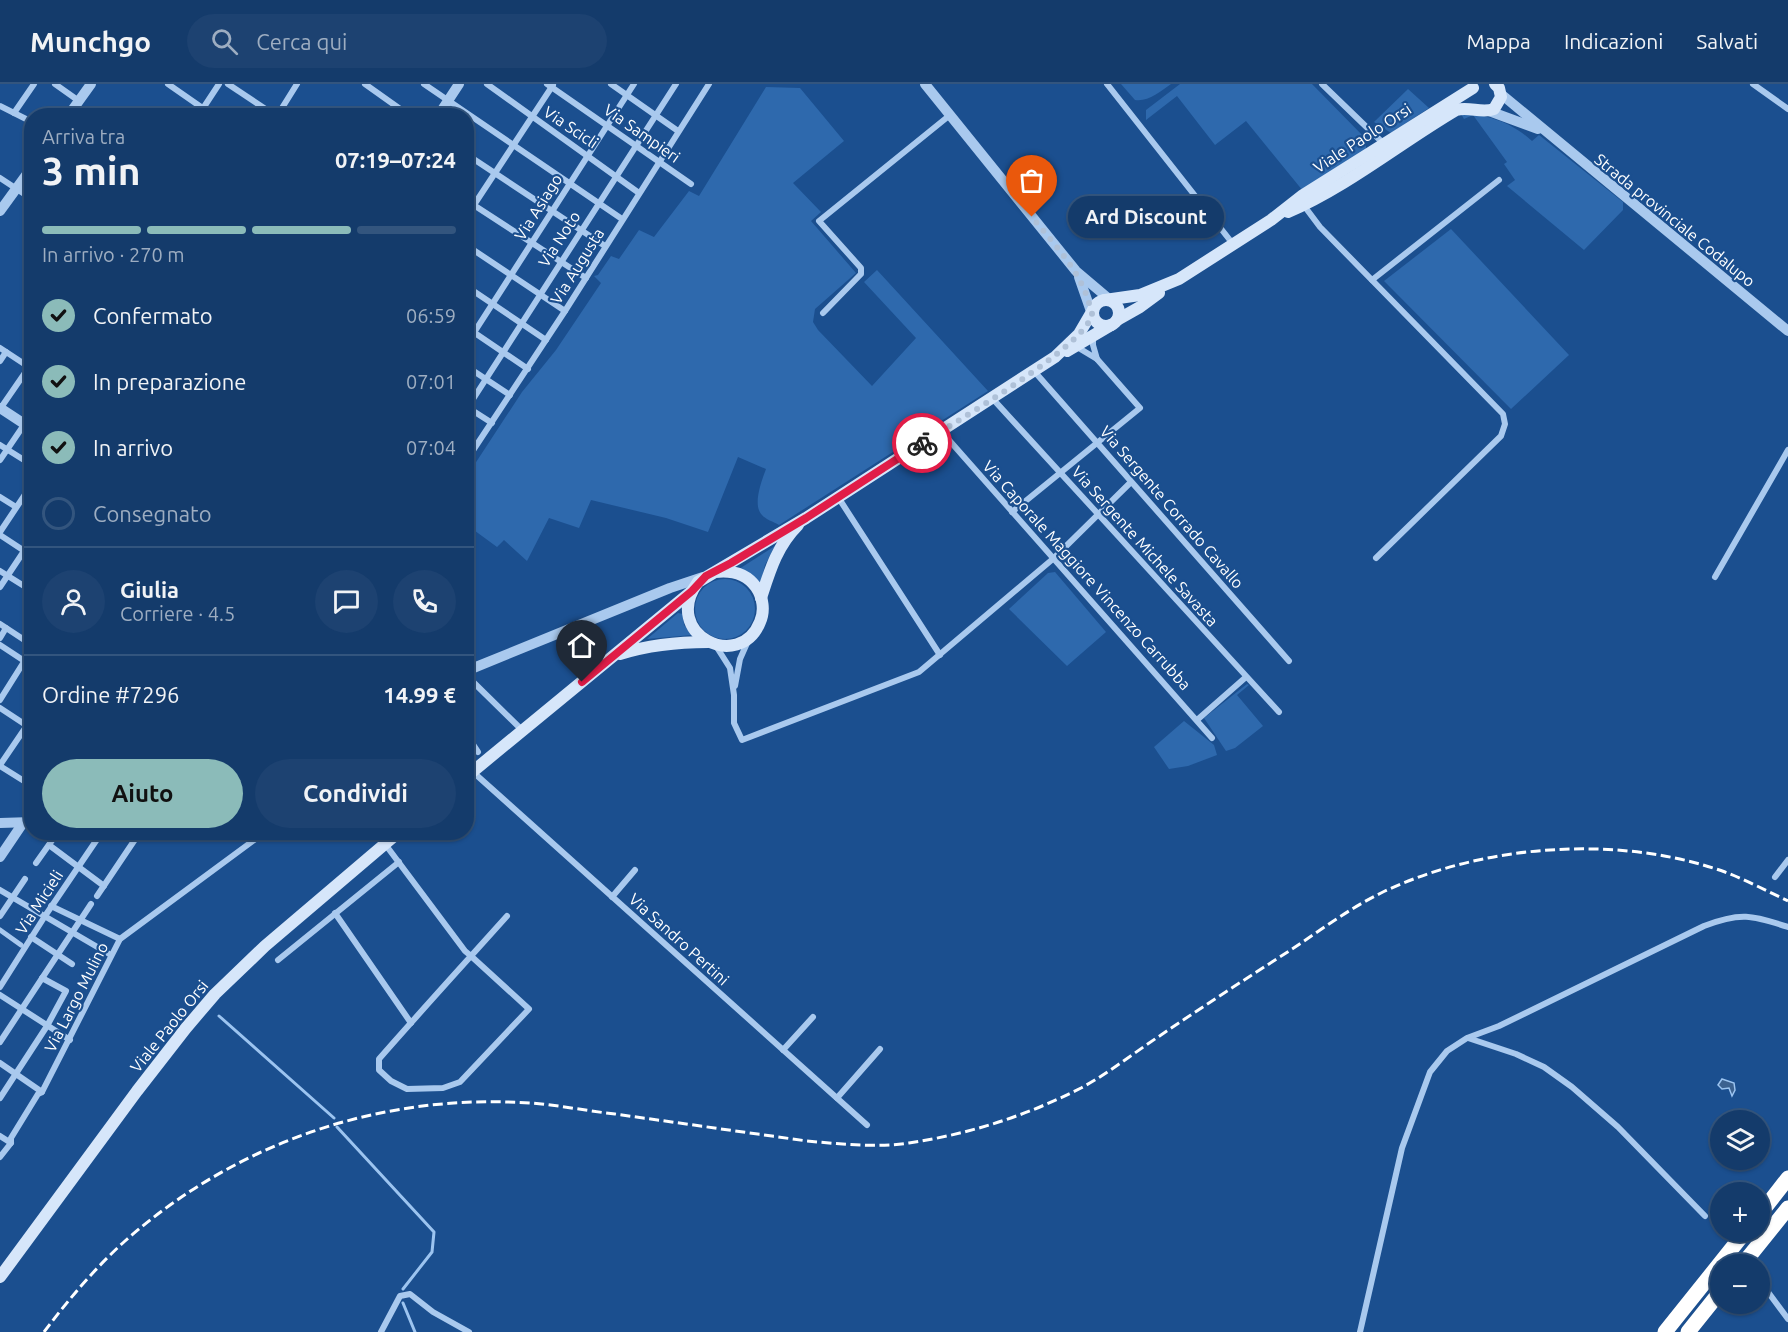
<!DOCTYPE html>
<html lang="it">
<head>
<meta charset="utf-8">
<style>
  body { margin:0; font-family:Ubuntu,sans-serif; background:#1d4271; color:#f1f3f6; height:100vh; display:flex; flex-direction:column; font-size:22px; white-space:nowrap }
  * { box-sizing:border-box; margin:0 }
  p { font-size:20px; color:#9dadc1 }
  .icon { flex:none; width:33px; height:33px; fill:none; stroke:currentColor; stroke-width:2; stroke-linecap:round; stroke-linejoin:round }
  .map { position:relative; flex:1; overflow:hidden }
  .details { position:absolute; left:24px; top:24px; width:450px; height:732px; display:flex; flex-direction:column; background:#143b6b; border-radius:24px; box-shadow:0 2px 4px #0004,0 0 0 2px #33557e }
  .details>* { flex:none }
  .buttons { position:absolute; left:1710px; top:1026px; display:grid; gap:12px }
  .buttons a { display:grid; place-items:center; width:60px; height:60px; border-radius:50%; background:#143b6b; box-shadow:0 2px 4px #0004,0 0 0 2px #33557e; font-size:30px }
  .pin { position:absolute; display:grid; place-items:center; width:51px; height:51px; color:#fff; margin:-62px -26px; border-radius:50% 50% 50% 0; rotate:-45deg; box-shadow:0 0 6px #0007 }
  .pin .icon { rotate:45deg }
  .courier { position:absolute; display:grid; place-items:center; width:60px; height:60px; margin:-30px; border:4px solid #e11d48; border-radius:50%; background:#fff; color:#222; box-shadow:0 2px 8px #0007 }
  .bubble { position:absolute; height:42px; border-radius:21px; background:#143b6b; box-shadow:0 2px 4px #0004,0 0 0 2px #33557e; font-size:20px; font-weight:700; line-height:42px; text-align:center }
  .summary em { font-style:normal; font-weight:700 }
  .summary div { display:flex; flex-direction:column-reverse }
  .summary { display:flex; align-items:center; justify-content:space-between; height:102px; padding:0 18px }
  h1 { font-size:39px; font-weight:700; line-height:45px }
  .bar { display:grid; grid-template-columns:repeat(4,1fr); gap:9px 6px; align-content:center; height:72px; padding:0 18px }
  .bar i { height:8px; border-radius:4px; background:#33557e }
  .bar .active { background:#8bbbb9 }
  .bar p { grid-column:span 4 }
  .line { display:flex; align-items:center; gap:15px; padding:0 18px; border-top:2px solid #33557e }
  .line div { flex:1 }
  .round { display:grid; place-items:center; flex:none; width:63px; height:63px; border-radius:32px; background:#1d4271 }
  ol { padding:0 18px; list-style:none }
  li { display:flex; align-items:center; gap:18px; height:66px }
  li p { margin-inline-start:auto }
  li .icon { padding:6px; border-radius:50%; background:#8bbbb9; color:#111; stroke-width:4 }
  li:last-child { color:#9dadc1 }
  li i { width:33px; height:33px; border:3px solid #33557e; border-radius:50% }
  .button { display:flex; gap:12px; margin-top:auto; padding:12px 18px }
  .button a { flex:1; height:69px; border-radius:36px; background:#8bbbb9; color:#111; font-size:24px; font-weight:700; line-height:69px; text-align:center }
  .button a+a { background:#1d4271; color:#f1f3f6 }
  header { display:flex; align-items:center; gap:36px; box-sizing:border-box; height:84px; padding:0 30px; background:#143b6b; border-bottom:2px solid #33557e }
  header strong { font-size:28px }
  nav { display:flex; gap:33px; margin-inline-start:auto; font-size:21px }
  .search { width:420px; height:54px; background:#1d4271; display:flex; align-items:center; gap:15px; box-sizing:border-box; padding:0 21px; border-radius:33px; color:#9dadc1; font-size:22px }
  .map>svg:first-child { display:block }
  .green { fill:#2e69ad }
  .water { fill:#3c6290; stroke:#9cc4f0; stroke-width:1.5 }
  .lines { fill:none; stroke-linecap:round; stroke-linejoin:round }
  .stream { stroke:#9cc4f0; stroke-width:3 }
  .pedestrian { stroke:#a9c9ee; stroke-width:5 }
  .minor { stroke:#a9c9ee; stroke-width:6 }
  .tertiary { stroke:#a9c9ee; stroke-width:10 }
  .secondary { stroke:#d6e6fa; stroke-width:12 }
  .motorway { stroke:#fff; stroke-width:15 }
  .rail { stroke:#fff; stroke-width:3; stroke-dasharray:10 4.5; stroke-linecap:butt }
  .done { stroke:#afc1d8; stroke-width:6; stroke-dasharray:0 10.8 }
  .route { stroke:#e11d48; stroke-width:8 }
  .labels { text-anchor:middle; stroke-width:4.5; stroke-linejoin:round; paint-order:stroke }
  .street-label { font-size:16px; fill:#fff; stroke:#1b4f8f }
</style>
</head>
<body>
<header>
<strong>Munchgo</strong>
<div class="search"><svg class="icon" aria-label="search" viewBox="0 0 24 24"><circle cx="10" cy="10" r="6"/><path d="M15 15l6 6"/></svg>Cerca qui</div>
<nav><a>Mappa</a><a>Indicazioni</a><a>Salvati</a></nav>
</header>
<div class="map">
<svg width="1788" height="1248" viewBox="0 0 1788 1248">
  <rect width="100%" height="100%" fill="#1b4f8f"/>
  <!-- green -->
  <g class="green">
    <path d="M1121,0H1171C1160,8 1148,18 1135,16Z"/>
    <polygon points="1180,0 1312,0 1366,55 1366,66 1303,107 1246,37 1215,61 1177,12 1146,36 1146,26"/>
    <path d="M766,3L800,4L844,57L793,99L821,128L811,137L856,189L815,225L813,238L818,246L872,302L916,254L864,198L877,186L988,307L779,441C774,438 765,435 762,431C752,421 762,396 766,385L738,373L708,448L666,434L591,416L579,444L549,434L527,477L504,456L497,463L467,441V392L522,308L556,266L601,199L594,192L598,191L611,172L619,175L639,146L654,153L689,107L699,112Z"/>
    <polygon points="1408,5 1429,24 1391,49 1374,38"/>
    <path d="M1460,28C1489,32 1510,37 1532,57L1539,51L1623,118V126L1584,166L1507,102L1515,96L1504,80L1507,78L1473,31L1464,35Z"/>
    <polygon points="1451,145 1569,271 1511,325 1384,197"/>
    <polygon points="775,462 765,481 760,502 739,485"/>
    <polygon points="1055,488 1106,548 1067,582 1009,525 1048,489"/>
    <circle cx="725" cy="525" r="30"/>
    <polygon points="678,529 683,530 684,541 692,551 647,555"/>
    <polygon points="1247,600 1249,601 1237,611 1263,642 1235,664 1226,667 1204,634"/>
    <polygon points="1184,637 1214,661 1217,671 1188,682 1169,685 1154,663"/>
  </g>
  <!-- water -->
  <polygon class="water" points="1722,995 1734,999 1735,1006 1732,1012 1729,1004 1722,1005 1718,1001"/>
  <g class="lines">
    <!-- stream -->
    <g class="stream">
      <polyline points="219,932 334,1034"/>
      <polyline points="337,1043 434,1148 432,1168 403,1205"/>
      <polyline points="403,1219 415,1248"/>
    </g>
    <!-- pedestrian -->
    <polyline class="pedestrian" points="0,846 21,861"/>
    <!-- minor -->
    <g class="minor">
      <polyline points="55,0 79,17"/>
      <polyline points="168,0 214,32"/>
      <polyline points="228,0 276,32"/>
      <polyline points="365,0 410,32"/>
      <polyline points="424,0 622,135"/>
      <polyline points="487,0 639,109"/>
      <polyline points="547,0 691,100"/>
      <polyline points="611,0 678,47"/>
      <polyline points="1107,0 1233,160"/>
      <polyline points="1322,0 1383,59"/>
      <polyline points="1753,0 1788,25"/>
      <polyline points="0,22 32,38"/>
      <polyline points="14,29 34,0"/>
      <polyline points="198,32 219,0"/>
      <polyline points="277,32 297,0"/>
      <polyline points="466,70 605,162"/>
      <polyline points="0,94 32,115"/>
      <polyline points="466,116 586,194"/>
      <polyline points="1302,119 1320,143 1503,330 1505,340 1501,352 1376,474"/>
      <polyline points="466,133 553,1"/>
      <polyline points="466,161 565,227"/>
      <polyline points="1372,196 1499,96"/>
      <polyline points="466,202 546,256"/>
      <polyline points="823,229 861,190 861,184 819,137 950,31"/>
      <polyline points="466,243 528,285"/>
      <polyline points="1093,253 1093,261 1097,275"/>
      <polyline points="466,261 634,0"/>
      <polyline points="0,264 32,285"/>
      <polyline points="0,277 6,268"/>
      <polyline points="466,282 510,311"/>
      <polyline points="1034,287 1289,577"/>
      <polyline points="992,314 1279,628"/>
      <polyline points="467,323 492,339"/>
      <polyline points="0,325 29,283"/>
      <polyline points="466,326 676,0"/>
      <polyline points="941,347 1212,654"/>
      <polyline points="0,361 32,381"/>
      <polyline points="0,376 32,329"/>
      <polyline points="466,377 565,227 709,0"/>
      <polyline points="0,413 16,423"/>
      <polyline points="838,413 940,571"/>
      <polyline points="1012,428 1140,324 1097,275 1077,263"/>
      <polyline points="0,448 32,400"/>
      <polyline points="0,451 32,472"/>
      <polyline points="0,487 32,507"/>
      <polyline points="1715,493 1788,366"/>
      <polyline points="0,503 24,467"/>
      <polyline points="0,540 32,561"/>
      <polyline points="0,554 6,544"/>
      <polyline points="0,561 32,582"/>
      <polyline points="716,562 730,584 734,611 734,639 742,656 919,588 1054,474 1131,398"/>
      <polyline points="466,591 522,646"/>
      <polyline points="735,602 740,575 748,557"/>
      <polyline points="0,616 32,565"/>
      <polyline points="0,624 32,645"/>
      <polyline points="1197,636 1246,593"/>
      <polyline points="466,650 478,668"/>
      <polyline points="0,681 32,634"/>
      <polyline points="0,682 32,702"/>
      <polyline points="473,688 867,1041"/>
      <polyline points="23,738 32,726"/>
      <path d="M385,760L465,867L471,872L529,925L460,998L443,1004L407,1005L391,997L379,986V975C421,927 464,880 507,832"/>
      <polyline points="49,761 104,802"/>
      <polyline points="36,779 58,748"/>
      <polyline points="1775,793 1788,776"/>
      <polyline points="0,806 111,871"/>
      <polyline points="97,812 140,748"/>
      <polyline points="612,813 635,786"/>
      <polyline points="51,822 120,855"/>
      <polyline points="335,829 411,939"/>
      <polyline points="0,832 25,795"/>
      <polyline points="31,853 72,880"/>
      <polyline points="278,876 399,778"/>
      <polyline points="0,903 45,832 102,748"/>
      <polyline points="0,911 70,956"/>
      <polyline points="1468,954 1516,970 1544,983 1572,1003 1618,1043 1705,1132"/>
      <polyline points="0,958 91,820"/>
      <polyline points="783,966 813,933"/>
      <polyline points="0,979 42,1008"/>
      <polyline points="0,1014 47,942 66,907 42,894"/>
      <polyline points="837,1014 880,965"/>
      <polyline points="0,1052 11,1059"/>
      <polyline points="0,1073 11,1059 11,1054 38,1010 42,1008 120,855 265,748"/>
      <polyline points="1768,1208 1788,1235"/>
      <polyline points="381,1248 400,1212 410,1210 433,1228 469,1248"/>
      <path d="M1360,1248L1402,1064L1430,988L1447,967L1467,954L1499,942L1704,842C1740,828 1752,831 1788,843"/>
    </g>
    <!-- tertiary -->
    <g class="tertiary">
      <polyline points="925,0 1076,187 1115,220"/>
      <polyline points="1501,10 1788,247"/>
      <polyline points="1489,27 1538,45"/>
      <polyline points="68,32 91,0"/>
      <polyline points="438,32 459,0"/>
      <polyline points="0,127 32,83"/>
      <polyline points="1079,193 1093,233"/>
      <polyline points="0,324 32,345"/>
      <polyline points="466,587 670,504 703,493"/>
      <polyline points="0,739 32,738"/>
      <polyline points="0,773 23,739"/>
    </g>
    <!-- secondary -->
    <g class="secondary">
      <path d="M1288,128C1348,102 1400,59 1456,26C1469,22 1482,30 1494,25L1501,13L1499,4L1495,0"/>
      <polyline points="1105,216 1140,211 1179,195 1271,136 1303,111 1473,4"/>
      <circle cx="1106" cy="229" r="13"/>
      <polyline points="1117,236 1140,223 1159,209"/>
      <polyline points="1067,267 1111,241"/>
      <path d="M715,488C731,486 746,489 756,503C763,513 765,527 760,538C740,589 660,550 698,498L806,434L1055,273L1079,250L1093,226"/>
      <path d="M761,514C770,486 777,462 798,441"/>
      <path d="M620,570C649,561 678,558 708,558"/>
      <polyline points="466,693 691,508"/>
      <polyline points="0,1193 137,1007 186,944 215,910 265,862 399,748"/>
    </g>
    <!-- motorway -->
    <g class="motorway">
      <polyline points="1760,1130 1788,1094"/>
      <polyline points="1743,1180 1788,1124"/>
      <polyline points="1665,1248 1745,1148"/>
      <polyline points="1688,1248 1720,1208"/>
    </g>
    <!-- rail -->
    <path class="rail" d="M44,1248C68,1216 96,1183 125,1157C237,1058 381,1009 530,1019C558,1021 587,1027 615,1030C679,1039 743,1048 807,1057C841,1060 876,1064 909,1059C969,1050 1026,1032 1081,1004C1109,989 1135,968 1161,951C1202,923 1244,896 1286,869C1317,849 1348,825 1381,809C1482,760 1619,750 1725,788C1746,796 1767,807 1788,817"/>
  </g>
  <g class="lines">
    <!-- done -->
    <path class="done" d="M922,359C952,340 1088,261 1092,230C1092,226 1089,220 1088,216C1078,184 1053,159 1032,133"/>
    <!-- route -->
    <polyline class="route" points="582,598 692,507 706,492 731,479 806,434 922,359"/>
  </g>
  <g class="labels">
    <!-- street labels -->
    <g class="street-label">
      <text transform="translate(571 43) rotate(34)" y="6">Via Scicli</text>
      <text transform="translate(642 49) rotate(35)" y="6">Via Sampieri</text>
      <text transform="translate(1362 54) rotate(-33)" y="6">Viale Paolo Orsi</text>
      <text transform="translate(538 123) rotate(-58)" y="6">Via Asiago</text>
      <text transform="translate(1675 136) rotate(39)" y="6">Strada provinciale Codalupo</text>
      <text transform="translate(559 155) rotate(-57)" y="6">Via Noto</text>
      <text transform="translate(577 182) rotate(-58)" y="6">Via Augusta</text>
      <text transform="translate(1172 423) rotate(49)" y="6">Via Sergente Corrado Cavallo</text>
      <text transform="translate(1145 462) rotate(48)" y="6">Via Sergente Michele Savasta</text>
      <text transform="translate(1087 491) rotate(48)" y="6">Via Caporale Maggiore Vincenzo Carrubba</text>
      <text transform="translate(39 818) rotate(-57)" y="6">Via Micieli</text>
      <text transform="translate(679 855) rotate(42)" y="6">Via Sandro Pertini</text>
      <text transform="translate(76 913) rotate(-63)" y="6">Via Largo Mulino</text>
      <text transform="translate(169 942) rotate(-51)" y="6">Viale Paolo Orsi</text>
    </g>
  </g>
</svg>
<div class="buttons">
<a><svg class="icon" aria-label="layers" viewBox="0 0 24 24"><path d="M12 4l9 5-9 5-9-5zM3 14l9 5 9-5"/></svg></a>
<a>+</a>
<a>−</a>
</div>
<div class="pin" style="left:1032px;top:133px;background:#ea580c"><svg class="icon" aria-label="bag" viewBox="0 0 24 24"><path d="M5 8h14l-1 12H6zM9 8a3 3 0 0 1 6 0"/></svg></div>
<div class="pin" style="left:582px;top:598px;background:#1f2937"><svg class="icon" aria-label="home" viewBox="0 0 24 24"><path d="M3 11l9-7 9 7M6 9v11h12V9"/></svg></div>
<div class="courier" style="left:922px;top:359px"><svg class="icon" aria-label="bike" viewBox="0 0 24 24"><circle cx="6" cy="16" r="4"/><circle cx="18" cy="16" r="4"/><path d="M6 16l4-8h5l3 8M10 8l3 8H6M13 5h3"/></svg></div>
<div class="bubble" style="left:1068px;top:112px;width:156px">Ard Discount</div>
<section class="details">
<div class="summary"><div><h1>3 min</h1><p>Arriva tra</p></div><em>07:19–07:24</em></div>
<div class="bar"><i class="active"></i><i class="active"></i><i class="active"></i><i></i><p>In arrivo · 270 m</p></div>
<ol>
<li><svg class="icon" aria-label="check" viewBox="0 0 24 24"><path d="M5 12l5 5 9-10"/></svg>Confermato<p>06:59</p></li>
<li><svg class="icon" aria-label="check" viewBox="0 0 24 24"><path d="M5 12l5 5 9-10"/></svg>In preparazione<p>07:01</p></li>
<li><svg class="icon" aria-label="check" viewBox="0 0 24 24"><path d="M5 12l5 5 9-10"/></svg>In arrivo<p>07:04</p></li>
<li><i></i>Consegnato</li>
</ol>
<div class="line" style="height:108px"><a class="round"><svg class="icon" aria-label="person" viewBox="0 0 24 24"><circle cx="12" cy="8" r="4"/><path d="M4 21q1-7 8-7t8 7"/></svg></a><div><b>Giulia</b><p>Corriere · 4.5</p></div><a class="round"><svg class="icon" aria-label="chat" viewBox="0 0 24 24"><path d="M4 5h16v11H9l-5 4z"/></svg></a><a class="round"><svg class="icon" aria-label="phone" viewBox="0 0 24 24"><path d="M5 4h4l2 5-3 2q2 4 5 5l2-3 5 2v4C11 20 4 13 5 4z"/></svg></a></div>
<div class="line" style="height:78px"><div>Ordine #7296</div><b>14.99 €</b></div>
<div class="button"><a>Aiuto</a><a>Condividi</a></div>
</section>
</div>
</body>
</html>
